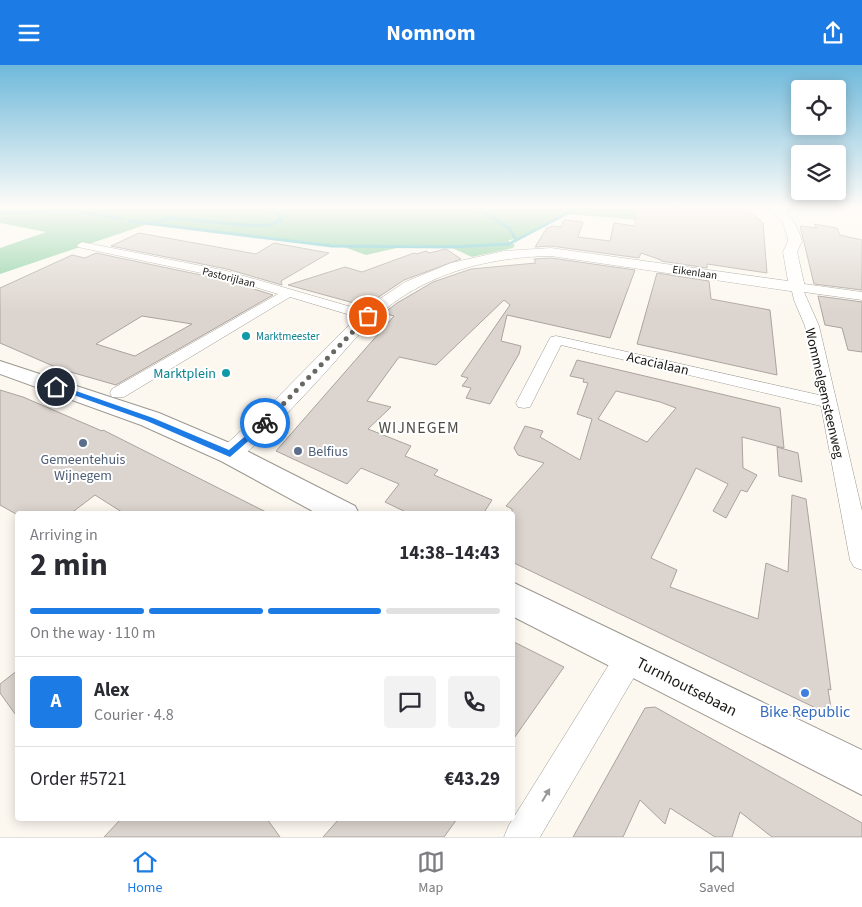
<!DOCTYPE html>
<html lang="en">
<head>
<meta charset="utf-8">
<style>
  body { margin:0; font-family:"Source Sans 3",sans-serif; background:#f2f2f3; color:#2b2b33; height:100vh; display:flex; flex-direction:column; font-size:19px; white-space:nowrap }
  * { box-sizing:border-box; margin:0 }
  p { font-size:16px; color:#7c7c81 }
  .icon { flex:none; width:28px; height:28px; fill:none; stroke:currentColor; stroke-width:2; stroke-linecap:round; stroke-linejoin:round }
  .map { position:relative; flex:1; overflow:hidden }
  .panel { position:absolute; left:15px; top:446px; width:500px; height:310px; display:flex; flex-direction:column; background:#fff; border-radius:5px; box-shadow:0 2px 12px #0003 }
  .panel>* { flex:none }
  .tools { position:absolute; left:791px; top:15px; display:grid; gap:10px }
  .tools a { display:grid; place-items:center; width:55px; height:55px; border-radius:5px; background:#fff; box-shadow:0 2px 12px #0003; font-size:25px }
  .pin { position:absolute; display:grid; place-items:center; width:42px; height:42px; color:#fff; margin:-21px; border:2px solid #fff; border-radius:50%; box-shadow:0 1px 5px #0007 }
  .courier { position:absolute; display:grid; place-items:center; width:50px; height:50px; margin:-25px; border:4px solid #1c7be4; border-radius:50%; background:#fff; color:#222; box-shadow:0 1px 6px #0007 }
  .headline em { font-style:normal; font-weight:700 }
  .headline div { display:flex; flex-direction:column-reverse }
  .headline { display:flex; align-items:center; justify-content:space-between; height:85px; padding:0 15px }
  h1 { font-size:32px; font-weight:700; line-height:38px }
  .bar { display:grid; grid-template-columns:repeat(4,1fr); gap:8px 5px; align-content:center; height:60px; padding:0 15px }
  .bar i { height:6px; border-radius:4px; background:#e1e1e2 }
  .bar .on { background:#1c7be4 }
  .bar p { grid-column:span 4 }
  .line { display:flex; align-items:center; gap:12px; padding:0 15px; border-top:1px solid #e1e1e2 }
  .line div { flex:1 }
  .round { display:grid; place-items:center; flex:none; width:52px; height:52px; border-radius:5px; background:#f2f2f3 }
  header { display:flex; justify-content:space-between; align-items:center; height:65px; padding:0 15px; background:#1c7be4; color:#fff; font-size:22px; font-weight:700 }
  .dock { display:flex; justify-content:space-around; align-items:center; height:70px; border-top:1px solid #e1e1e2; background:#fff; font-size:14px; color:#7c7c81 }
  .dock a { display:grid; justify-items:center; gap:2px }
  .dock .on { color:#1c7be4 }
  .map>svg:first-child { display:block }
  .green { fill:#9cd9b0 }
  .forest { fill:#8cd0a2 }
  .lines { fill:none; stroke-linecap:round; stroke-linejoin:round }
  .stream { stroke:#5ac0c8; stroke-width:3 }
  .building { fill:#dcd4ce; stroke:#aaa39d; fill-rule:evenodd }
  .minor-casing { stroke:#9b9890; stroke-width:1 }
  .tertiary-casing { stroke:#9b9890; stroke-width:1 }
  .secondary-casing { stroke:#9b9890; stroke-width:2 }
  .minor { fill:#fff; fill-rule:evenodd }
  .tertiary { fill:#fff; fill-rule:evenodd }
  .secondary { fill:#fff; fill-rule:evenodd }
  .oneway { fill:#989896 }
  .route { fill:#1c7be4 }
  .done { stroke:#696762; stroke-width:5; stroke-dasharray:0 9 }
  .culture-dot { fill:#0f9aa8; stroke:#fff; stroke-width:2 }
  .service-dot { fill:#5c6f8a; stroke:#fff; stroke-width:2 }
  .shop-dot { fill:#3f7fe0; stroke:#fff; stroke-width:2 }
  .labels { text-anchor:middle; stroke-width:4; stroke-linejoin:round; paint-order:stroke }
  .far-street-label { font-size:11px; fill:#1a1916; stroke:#fff }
  .far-culture-label { font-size:11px; fill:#0d838f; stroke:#fff; text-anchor:start }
  .street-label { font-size:14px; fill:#1a1916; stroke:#fff }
  .culture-label { font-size:14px; fill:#0d838f; stroke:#fff; text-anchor:end }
  .service-label { font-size:14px; fill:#4e5e75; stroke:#fff; text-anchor:start }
  .quarter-label { font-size:16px; letter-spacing:1px; fill:#504d46; stroke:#fff }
  .near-street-label { font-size:16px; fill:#1a1916; stroke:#fff }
  .near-shop-label { font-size:16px; fill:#366cbe; stroke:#fff }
</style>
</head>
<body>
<header><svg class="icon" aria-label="menu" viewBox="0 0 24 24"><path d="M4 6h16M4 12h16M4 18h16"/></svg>Nomnom<svg class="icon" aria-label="share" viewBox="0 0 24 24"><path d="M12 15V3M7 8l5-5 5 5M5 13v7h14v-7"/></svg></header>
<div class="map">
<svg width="862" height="772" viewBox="0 0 862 772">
  <rect width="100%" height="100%" fill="#fcf8f0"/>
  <!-- green -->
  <polygon class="green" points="782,141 854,141 862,144 788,146"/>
  <!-- forest -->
  <polygon class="forest" points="0,141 684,141 686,159 568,149 522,173 509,175 509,177 515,180 513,183 472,192 450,182 410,180 366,190 341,181 148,159 0,209 0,183 46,167 0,158"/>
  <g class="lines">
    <!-- stream -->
    <g class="stream">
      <polyline points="475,141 509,163 516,175"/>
      <polyline points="0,147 76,146 121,154"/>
      <polyline points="129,156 332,181 450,182 509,179 581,141"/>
      <polyline points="150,159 170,153 257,161 269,160 282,155 271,141"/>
    </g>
  </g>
  <!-- building -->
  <g class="building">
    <polygon points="636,141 723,144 721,141 746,142 763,158 767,208 707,199 707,203 661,196 661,195 641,188 639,193 551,181 535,182 547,163 552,161 561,162 564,155 583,157 578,172 610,176 614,158 635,161"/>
    <polygon points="814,159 837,163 840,170 862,175 862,225 814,219 800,161 817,163"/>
    <polygon points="139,168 256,189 274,178 329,188 281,216 282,220 227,204 111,181"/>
    <polygon points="446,184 461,194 404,215 365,241 288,220 345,202 362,207 414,188 417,189 426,186 429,188"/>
    <path d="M96,188L225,215L273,230L116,320L60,304L0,278V223L72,190L85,193ZM142,251L192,259L135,291L96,279Z"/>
    <polygon points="551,193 635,205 610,273 507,250 501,276 521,281 519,289 490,339 466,333 471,323 462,321 468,313 461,311 510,240 504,235 436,300 399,292 367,336 391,342 368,364 411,381 405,391 438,405 434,410 492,435 483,449 410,449 385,437 399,419 361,403 347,419 276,386 394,251 384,248 397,238 433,217 471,204 536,198 534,194"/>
    <polygon points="657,208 709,216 711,234 770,245 777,310 637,279"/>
    <polygon points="818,231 862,237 862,287 848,285 842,263 825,260"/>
    <path d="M577,295L780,343L784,383L742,372L743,403L757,410L747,427L741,425L726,453L713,446L728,419L696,403L651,493L677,505L670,522L758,554L766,498L788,507L792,430L806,434L831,625L828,624L831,643L825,641L824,647L512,497V444L506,441L544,398L518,390L514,383L525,361L543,366L540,372L580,395L592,354L577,349L588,318L583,317L584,314L570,311ZM616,326L660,337L676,343L647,377L598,354Z"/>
    <polygon points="0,325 23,332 102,366 103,365 270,449 125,449 95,430 70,449 16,449 0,440"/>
    <polygon points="777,382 798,388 802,417 779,411"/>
    <polygon points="512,576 564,602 512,676"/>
    <polygon points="18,605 18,653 0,628 0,619"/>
    <polygon points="655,642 862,758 862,772 772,772 740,747 732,772 715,772 670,743 665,759 640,735 623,772 573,772 645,643"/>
    <polygon points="121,754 267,754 280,772 104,772"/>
    <polygon points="339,754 457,754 444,772 323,772"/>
  </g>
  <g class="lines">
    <!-- minor casing -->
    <g class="minor-casing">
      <g id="minor">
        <polygon points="82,177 227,206 372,248 374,251 367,255 290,232 124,332 112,332 110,328 112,324 278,229 225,213 78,182 77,180"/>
        <polygon points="797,218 862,227 862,235 804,227 819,261 862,446 862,505 854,502 850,495 821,341 561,280 530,342 524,343 518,342 516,338 549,275 551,272 556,271 819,330 805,261 794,235 791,222"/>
        <polygon points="630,579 640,582 643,592 640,602 540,772 504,772 509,760 620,582"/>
      </g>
    </g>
    <!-- tertiary casing -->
    <g class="tertiary-casing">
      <path id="tertiary" d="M768,141H780C791,151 798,162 802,176L797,187L805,222L802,225L797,227L551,191C496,192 442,204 396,236C371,254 352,277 332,300C302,333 272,366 238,395L230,398L222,395L218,389L222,383L276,334L366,243L405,217L451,198L504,186L551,183L788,216L783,187L788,176L787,170L782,157Z"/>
    </g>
    <!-- secondary casing -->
    <g class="secondary-casing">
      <g id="secondary">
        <polygon points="0,296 159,348 239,382 355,441 359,449 318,449 221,396 141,360 0,309"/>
        <polygon points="512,517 862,685 862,730 512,551"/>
      </g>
    </g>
    <!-- minor -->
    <use href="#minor" class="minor"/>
    <!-- tertiary -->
    <use href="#tertiary" class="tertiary"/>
    <!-- secondary -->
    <use href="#secondary" class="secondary"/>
  </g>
  <!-- one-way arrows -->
  <defs><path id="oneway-solid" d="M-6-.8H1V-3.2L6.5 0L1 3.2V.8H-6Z" transform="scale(1.25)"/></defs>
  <use class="oneway" href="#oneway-solid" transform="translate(546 730) rotate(-59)"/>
  <!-- sky -->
  <linearGradient id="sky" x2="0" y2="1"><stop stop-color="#6fb9db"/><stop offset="0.57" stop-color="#fefcf8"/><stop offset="1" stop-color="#fefcf8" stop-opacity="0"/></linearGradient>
  <rect width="862" height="249" fill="url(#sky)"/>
  <!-- route -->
  <polygon class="route" points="54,320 59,320 153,353 229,385 263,356 269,358 230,392 147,356 54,323"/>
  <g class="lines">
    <!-- done -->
    <polyline class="done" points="265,358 368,251"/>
  </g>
  <!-- markers -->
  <g class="culture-dot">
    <circle cx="246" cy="271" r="5"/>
    <circle cx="226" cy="308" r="5"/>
  </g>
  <g class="service-dot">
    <circle cx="83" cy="378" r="5"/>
    <circle cx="298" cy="386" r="5"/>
  </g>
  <circle class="shop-dot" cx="805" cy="628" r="5"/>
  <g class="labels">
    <!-- far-street labels -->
    <g class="far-street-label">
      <text transform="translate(695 207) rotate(8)" y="4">Eikenlaan</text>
      <text transform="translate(229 212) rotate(14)" y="4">Pastorijlaan</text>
    </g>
    <!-- far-culture labels -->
    <g class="far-culture-label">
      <text x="256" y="275">Marktmeester</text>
    </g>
    <!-- street labels -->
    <g class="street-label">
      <text transform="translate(658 298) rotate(13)" y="5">Acacialaan</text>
      <text transform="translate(825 328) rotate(77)" y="5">Wommelgemsteenweg</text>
    </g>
    <!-- culture labels -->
    <g class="culture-label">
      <text x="216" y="313">Marktplein</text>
    </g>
    <!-- service labels -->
    <g class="service-label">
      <text x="308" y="391">Belfius</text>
      <text x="83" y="399" text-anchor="middle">Gemeentehuis<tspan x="83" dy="16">Wijnegem</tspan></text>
    </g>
    <!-- quarter labels -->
    <g class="quarter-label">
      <text x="419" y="368">WIJNEGEM</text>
    </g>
    <!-- near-street labels -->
    <g class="near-street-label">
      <text transform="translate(687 621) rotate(27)" y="6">Turnhoutsebaan</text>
    </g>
    <!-- near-shop labels -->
    <g class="near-shop-label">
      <text x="805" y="652">Bike Republic</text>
    </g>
  </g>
</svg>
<div class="tools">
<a><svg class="icon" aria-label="locate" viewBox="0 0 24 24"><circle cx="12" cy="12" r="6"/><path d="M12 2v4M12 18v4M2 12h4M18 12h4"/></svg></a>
<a><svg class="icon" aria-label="layers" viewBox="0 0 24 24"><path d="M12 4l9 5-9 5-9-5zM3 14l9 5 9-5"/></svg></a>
</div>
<div class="pin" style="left:368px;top:251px;background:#ea580c"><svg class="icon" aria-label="bag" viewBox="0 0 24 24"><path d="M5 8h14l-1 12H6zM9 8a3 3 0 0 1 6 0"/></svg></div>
<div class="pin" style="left:56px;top:322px;background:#1f2937"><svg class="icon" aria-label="home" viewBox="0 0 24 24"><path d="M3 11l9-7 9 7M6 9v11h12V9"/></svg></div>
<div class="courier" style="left:265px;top:358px"><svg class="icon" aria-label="bike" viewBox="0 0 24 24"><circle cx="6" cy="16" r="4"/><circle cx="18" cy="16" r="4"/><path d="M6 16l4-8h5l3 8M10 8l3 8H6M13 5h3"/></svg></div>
<section class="panel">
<div class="headline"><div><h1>2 min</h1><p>Arriving in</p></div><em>14:38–14:43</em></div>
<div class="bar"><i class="on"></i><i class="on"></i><i class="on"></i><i></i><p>On the way · 110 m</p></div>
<div class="line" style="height:90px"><b class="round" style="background:#1c7be4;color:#fff">A</b><div><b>Alex</b><p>Courier · 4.8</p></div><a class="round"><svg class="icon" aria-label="chat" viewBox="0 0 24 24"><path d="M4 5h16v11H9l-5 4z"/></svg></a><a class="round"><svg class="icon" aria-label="phone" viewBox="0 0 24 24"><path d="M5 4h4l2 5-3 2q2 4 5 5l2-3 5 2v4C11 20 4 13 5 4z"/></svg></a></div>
<div class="line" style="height:65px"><div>Order #5721</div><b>€43.29</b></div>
</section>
</div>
<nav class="dock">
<a class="on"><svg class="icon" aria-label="home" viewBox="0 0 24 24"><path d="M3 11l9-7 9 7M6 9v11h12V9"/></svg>Home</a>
<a><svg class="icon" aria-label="map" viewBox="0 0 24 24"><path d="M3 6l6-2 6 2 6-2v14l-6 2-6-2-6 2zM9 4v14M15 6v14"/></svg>Map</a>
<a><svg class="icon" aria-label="saved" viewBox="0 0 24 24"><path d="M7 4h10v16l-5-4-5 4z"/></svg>Saved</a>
</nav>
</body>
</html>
